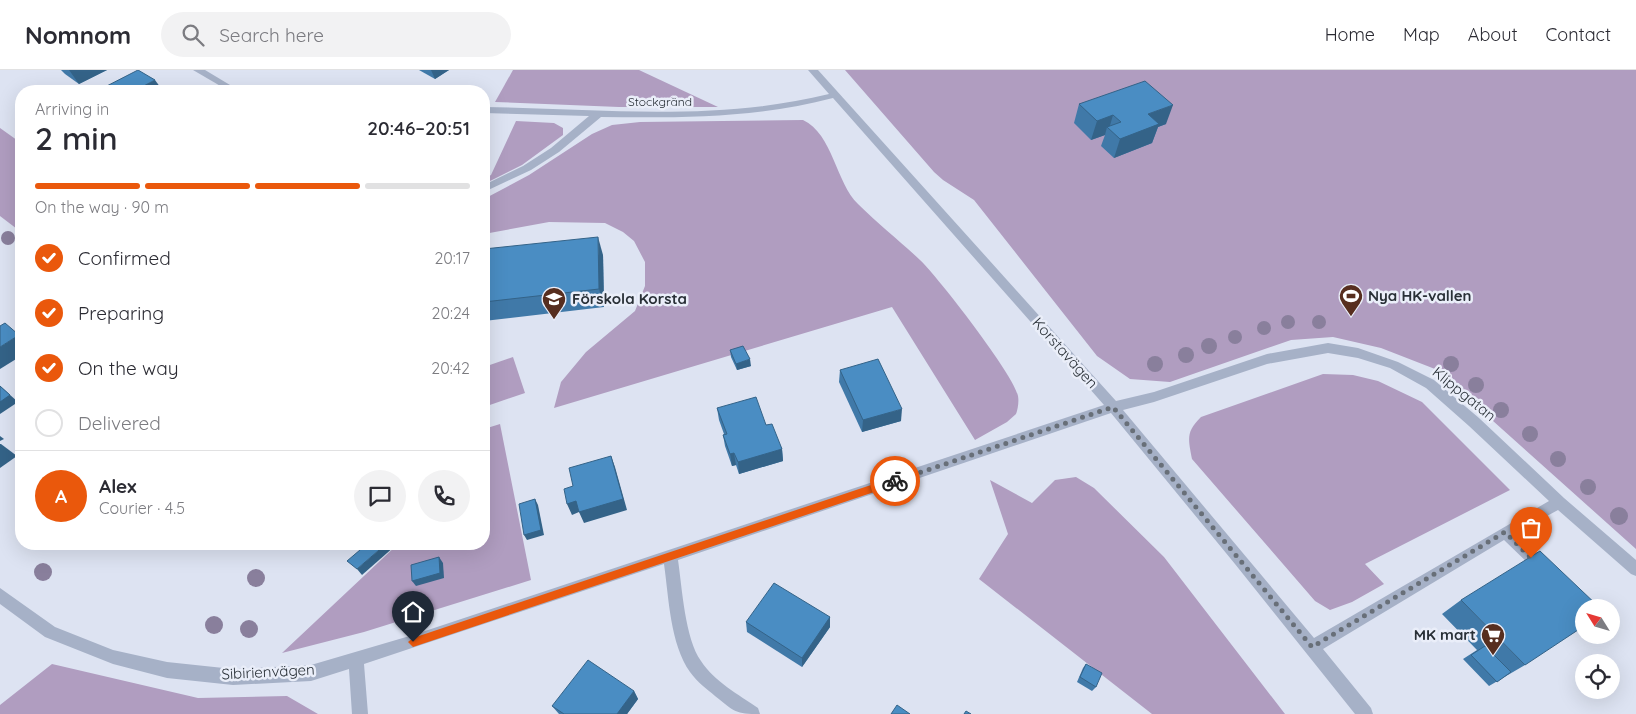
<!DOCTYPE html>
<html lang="en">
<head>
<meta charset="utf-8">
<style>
  body { margin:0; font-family:Quicksand,sans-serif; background:#f2f2f3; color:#2b2b33; height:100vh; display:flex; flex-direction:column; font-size:19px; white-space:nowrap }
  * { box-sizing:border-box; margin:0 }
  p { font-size:16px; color:#7c7c81 }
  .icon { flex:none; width:28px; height:28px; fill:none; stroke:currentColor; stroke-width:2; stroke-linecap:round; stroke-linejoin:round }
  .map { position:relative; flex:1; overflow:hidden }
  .drawer { position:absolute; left:15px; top:15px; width:475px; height:465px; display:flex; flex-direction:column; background:#fff; border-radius:20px; box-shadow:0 5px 20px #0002 }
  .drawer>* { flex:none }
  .needle { width:32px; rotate:307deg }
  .fabs { position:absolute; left:1575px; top:529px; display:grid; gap:10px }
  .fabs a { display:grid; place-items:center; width:45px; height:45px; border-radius:50%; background:#fff; box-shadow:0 5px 20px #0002; font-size:25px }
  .pin { position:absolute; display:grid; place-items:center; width:42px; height:42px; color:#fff; margin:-51px -21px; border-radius:50% 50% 50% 0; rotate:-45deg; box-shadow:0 0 5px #0007 }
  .pin .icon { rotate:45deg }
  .courier { position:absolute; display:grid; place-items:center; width:50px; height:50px; margin:-25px; border:4px solid #ea580c; border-radius:50%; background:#fff; color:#222; box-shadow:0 1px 6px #0007 }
  .head em { font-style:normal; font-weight:600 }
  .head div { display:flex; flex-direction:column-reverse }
  .head { display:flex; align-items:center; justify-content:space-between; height:85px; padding:0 20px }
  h1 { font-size:32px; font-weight:600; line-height:38px }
  .bar { display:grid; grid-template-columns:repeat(4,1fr); gap:8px 5px; align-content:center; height:60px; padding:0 20px }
  .bar i { height:6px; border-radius:4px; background:#e1e1e2 }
  .bar .selected { background:#ea580c }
  .bar p { grid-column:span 4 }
  .line { display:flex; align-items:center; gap:12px; padding:0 20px; border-top:1px solid #e1e1e2 }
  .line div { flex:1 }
  .round { display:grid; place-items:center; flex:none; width:52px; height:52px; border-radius:26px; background:#f2f2f3 }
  ol { padding:0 20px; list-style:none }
  li { display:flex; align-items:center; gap:15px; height:55px }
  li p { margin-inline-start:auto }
  li .icon { padding:5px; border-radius:50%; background:#ea580c; color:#fff; stroke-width:4 }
  li:last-child { color:#7c7c81 }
  li i { width:28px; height:28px; border:2px solid #e1e1e2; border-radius:50% }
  header { display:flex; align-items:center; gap:30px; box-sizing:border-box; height:70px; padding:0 25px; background:#fff; border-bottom:1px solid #e1e1e2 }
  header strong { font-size:24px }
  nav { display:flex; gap:28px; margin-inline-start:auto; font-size:18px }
  .search { width:350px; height:45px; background:#f2f2f3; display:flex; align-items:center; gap:12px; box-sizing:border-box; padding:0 18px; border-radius:28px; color:#7c7c81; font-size:19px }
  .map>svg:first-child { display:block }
  .green { fill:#b09dc0 }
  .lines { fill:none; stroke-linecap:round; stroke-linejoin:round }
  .minor { fill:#a6b1c7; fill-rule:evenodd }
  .tree { fill:#897f9c }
  .wall { fill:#4079a8 }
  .shaded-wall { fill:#346388 }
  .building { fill:#4a8dc3; stroke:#346388 }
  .route { fill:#ea580c }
  .done { stroke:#686f78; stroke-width:5; stroke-dasharray:0 9 }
  .labels { text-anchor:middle; stroke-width:5; stroke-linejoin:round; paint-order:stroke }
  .far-street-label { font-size:12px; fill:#293037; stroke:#eaeef9 }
  .poi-label { font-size:15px; font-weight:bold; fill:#293037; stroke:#eaeef9; text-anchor:start }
  .street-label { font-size:15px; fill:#293037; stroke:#eaeef9 }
</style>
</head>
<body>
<header>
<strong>Nomnom</strong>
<div class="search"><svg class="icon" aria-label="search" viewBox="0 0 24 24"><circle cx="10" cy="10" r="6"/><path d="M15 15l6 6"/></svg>Search here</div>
<nav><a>Home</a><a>Map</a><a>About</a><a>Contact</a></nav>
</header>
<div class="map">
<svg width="1636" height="644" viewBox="0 0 1636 644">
  <rect width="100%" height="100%" fill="#dde3f2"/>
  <!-- green -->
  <g class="green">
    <polygon points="513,0 639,0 718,37 619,37 495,32"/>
    <polygon points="845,0 1636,0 1636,479 1435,299 1381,278 1333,267 1291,270 1170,312 1130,309 1097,286 974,130 943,110 934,102"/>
    <path d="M803,50C833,64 836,113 858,134C878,154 900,171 920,190C938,207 1014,305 1018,326C1019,331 1018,339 1016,344L1007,352L975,370L892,237L554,338L561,312L586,282L635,241L645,216V192L634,171L623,162L605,153L549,152L484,164V129L529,105L592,64L612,55L640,52Z"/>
    <polygon points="516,51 554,53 563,58 563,65 522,95 484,114 484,109 491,105"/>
    <polygon points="0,58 21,73 21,162 0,146"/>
    <polygon points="513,287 525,323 484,337 484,297"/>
    <path d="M1323,304L1353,305L1378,311L1422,332L1510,420L1365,494L1384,514L1352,532L1330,540L1315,531L1192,389C1188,368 1186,362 1201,347Z"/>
    <polygon points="500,354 531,510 364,562 282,583 398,474 484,474 484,359"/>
    <polygon points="1076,407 1094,418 1164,487 1285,644 1152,644 979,509 1008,464 990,410 1032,433 1055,410"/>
    <polygon points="52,594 198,628 287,626 318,644 0,644 0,635"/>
  </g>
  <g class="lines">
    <!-- minor -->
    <g class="minor">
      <polygon points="193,0 205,0 240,21 229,21"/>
      <path d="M808,0H818L1116,331L1154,322L1267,284L1328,273L1358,278L1398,292L1434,310L1479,348L1564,428L1636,490V506L1631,504L1558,440L1516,463L1547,492L1549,497L1547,502L1542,504L1537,502L1504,470L1323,579L1371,638L1373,644H1355L1235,494L1111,343L678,490C682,517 685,569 701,591C714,611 739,625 758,638L760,644C735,644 735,642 715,626C707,619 697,612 690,602C670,573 669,529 664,494L364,594L368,644H352L349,599L311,611L233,615L167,608L113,594L45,567L0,534V518L55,557L113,580L167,592L233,599L311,595L413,565L1104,335L833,28C757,48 679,48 601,47L559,82L531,100L484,122V115L523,96L551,78L589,46L484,43V37C598,39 716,52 829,24ZM1328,283L1358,288L1390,298L1426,318L1469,356L1549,431L1314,568L1123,340L1154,332L1267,294Z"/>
    </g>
  </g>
  <!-- trees -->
  <g class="tree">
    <circle cx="8" cy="168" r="7"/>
    <circle cx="1288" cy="252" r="7"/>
    <circle cx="1319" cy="252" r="7"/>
    <circle cx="1264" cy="258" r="7"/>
    <circle cx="1235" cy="267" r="7"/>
    <circle cx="1209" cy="276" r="8"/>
    <circle cx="1186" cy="285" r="8"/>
    <circle cx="1155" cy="294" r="8"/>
    <circle cx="1451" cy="294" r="8"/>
    <circle cx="1476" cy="315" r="8"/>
    <circle cx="1501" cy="340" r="8"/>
    <circle cx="1530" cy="364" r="8"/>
    <circle cx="1558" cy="389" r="8"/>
    <circle cx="1588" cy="417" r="8"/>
    <circle cx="1619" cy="446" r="9"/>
    <circle cx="43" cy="502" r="9"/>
    <circle cx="256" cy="508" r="9"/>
    <circle cx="214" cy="555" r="9"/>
    <circle cx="249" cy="559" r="9"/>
  </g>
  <!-- wall -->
  <g class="wall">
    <polygon points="61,0 107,0 79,14 65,4"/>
    <polygon points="419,0 449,0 435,9"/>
    <polygon points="1079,34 1166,54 1158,57 1152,73 1114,88 1101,76 1105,65 1091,70 1074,53"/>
    <polygon points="484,179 603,185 604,237 484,251"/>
    <polygon points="730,280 751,296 737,300 731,287"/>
    <polygon points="840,300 901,351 862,362 839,312"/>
    <polygon points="717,338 766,355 782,379 783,391 739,404 736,395 732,396 725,376 723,365 724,364 719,350"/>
    <polygon points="1461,530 1525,595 1489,616 1463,589 1477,580 1442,544"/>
    <polygon points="830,547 830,557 802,597 747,562 746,552"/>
    <polygon points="1086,594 1096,617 1092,621 1077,612 1083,598"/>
    <polygon points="634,621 638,629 627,644 559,644 552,636"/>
  </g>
  <!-- shaded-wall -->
  <g class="shaded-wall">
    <polygon points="70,0 107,0 79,14 69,0"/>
    <polygon points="431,0 449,0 435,9"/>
    <polygon points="155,10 163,21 134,21"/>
    <polygon points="1173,35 1166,54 1158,57 1152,73 1114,88 1120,69 1148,44"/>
    <polygon points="1113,45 1109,59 1107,57 1105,65 1091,70 1097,51"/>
    <polygon points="598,167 603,185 604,237 599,219"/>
    <polygon points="19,265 21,267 21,286 0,299 0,277"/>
    <polygon points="750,289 751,296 737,300 736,294"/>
    <polygon points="0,316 18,332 0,344"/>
    <polygon points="902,339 901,351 862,362 863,350"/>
    <polygon points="0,366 4,369 0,371"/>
    <polygon points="0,374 1,374 17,386 0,398"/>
    <polygon points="782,379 783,391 739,404 738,392"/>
    <polygon points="734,383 736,395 732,396 730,384"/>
    <polygon points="611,386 615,397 627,440 584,453 579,442 572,445 567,434"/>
    <polygon points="535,429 538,435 544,465 527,470 524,465"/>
    <polygon points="357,474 368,474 362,479"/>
    <polygon points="386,474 393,474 395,476 362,505 357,499"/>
    <polygon points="439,487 443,493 444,508 416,516 412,511"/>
    <polygon points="830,547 830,557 802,597 802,588"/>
    <polygon points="634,621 638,629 627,644 617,644"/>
  </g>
  <!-- building -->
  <g class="building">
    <polygon points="138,0 155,10 134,21 100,21 99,20"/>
    <polygon points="1145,11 1173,35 1148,44 1159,54 1120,69 1107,57 1121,52 1113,45 1097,51 1079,34"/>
    <polygon points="598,167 599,219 484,232 484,179"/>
    <polygon points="5,253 19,265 0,277 0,256"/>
    <polygon points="743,276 750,289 736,294 730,280"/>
    <polygon points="878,289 902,339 863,350 840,300"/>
    <polygon points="0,316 10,325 0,332"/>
    <polygon points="756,327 766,355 772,354 782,379 738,392 734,383 730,384 723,365 727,364 717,338"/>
    <polygon points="611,386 623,429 579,442 576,431 567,434 564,419 573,416 569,398"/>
    <polygon points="535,429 541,460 524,465 519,434"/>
    <polygon points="367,474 386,474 357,499 347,491"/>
    <polygon points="1540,481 1600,538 1584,538 1584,556 1525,595 1461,530"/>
    <polygon points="439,487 440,503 412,511 411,495"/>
    <polygon points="774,513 830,547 802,588 746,552"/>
    <polygon points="1485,576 1511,602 1497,612 1471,585"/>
    <polygon points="588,590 634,621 617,644 564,644 552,636"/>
    <polygon points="1086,594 1102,603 1096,617 1080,607"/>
    <polygon points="897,635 910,644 891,644"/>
    <polygon points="966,641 971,644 964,644"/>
  </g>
  <!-- route -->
  <polygon class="route" points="895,407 899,411 895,415 413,577 408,572 413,568"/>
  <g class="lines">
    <!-- done -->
    <polyline class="done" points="895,411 1113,337 1312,577 1505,462 1531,488"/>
  </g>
  <!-- icons -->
  <defs>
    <g id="stadium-pin" transform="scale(1.25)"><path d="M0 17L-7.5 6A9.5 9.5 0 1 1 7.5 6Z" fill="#572e1f" stroke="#eaeef9"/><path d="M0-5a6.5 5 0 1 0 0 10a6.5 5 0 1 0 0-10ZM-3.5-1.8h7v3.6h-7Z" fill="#fff"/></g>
    <g id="school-pin" transform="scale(1.25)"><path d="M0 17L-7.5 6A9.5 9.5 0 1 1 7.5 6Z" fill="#572e1f" stroke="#eaeef9"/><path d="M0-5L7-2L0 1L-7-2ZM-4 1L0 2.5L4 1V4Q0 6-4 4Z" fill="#fff"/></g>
    <g id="supermarket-pin" transform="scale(1.25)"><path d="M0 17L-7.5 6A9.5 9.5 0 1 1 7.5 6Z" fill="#572e1f" stroke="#eaeef9"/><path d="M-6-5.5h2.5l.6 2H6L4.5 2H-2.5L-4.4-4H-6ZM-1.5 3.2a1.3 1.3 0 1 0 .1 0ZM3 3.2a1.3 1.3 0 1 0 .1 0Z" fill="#fff"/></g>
  </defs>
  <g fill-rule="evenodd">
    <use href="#stadium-pin" x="1351" y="226"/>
    <use href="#school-pin" x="554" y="229"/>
    <use href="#supermarket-pin" x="1493" y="565"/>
  </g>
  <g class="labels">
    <!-- far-street labels -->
    <g class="far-street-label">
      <text x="660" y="36">Stockgränd</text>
    </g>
    <!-- poi labels -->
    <g class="poi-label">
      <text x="1368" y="231">Nya HK-vallen</text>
      <text x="572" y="234">Förskola Korsta</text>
      <text x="1476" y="570" text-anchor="end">MK mart</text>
    </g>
    <!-- street labels -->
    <g class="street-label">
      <text transform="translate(1065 283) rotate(48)" y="5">Korstavägen</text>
      <text transform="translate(1464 324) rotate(39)" y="5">Klippgatan</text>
      <text transform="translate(268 602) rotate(-3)" y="5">Sibirienvägen</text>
    </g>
  </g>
</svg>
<div class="fabs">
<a><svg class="needle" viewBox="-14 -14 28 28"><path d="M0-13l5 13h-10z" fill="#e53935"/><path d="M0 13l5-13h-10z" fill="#7c7c81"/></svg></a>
<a><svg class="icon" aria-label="locate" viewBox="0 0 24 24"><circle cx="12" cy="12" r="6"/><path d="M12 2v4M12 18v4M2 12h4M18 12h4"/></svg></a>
</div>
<div class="pin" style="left:1531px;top:488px;background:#ea580c"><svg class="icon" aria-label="bag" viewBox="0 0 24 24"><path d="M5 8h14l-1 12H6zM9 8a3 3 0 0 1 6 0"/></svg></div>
<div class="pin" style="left:413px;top:572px;background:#1f2937"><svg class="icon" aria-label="home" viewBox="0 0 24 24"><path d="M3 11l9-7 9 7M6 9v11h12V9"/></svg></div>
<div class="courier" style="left:895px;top:411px"><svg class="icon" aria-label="bike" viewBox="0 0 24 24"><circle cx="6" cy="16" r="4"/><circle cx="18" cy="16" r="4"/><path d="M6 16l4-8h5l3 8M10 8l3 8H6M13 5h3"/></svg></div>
<section class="drawer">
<div class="head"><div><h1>2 min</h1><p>Arriving in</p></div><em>20:46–20:51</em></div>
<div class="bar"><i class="selected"></i><i class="selected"></i><i class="selected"></i><i></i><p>On the way · 90 m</p></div>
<ol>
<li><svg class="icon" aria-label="check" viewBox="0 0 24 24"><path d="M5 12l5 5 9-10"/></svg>Confirmed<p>20:17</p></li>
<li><svg class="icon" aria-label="check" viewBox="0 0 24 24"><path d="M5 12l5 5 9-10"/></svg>Preparing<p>20:24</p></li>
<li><svg class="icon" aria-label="check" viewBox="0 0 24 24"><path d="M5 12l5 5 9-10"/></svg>On the way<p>20:42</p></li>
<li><i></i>Delivered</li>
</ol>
<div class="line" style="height:90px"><b class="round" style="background:#ea580c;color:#fff">A</b><div><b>Alex</b><p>Courier · 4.5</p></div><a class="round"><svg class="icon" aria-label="chat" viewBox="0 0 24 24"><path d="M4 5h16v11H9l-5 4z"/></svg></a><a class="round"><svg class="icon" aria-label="phone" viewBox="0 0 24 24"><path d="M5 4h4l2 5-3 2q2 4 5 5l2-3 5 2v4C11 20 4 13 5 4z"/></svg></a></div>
</section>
</div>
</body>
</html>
